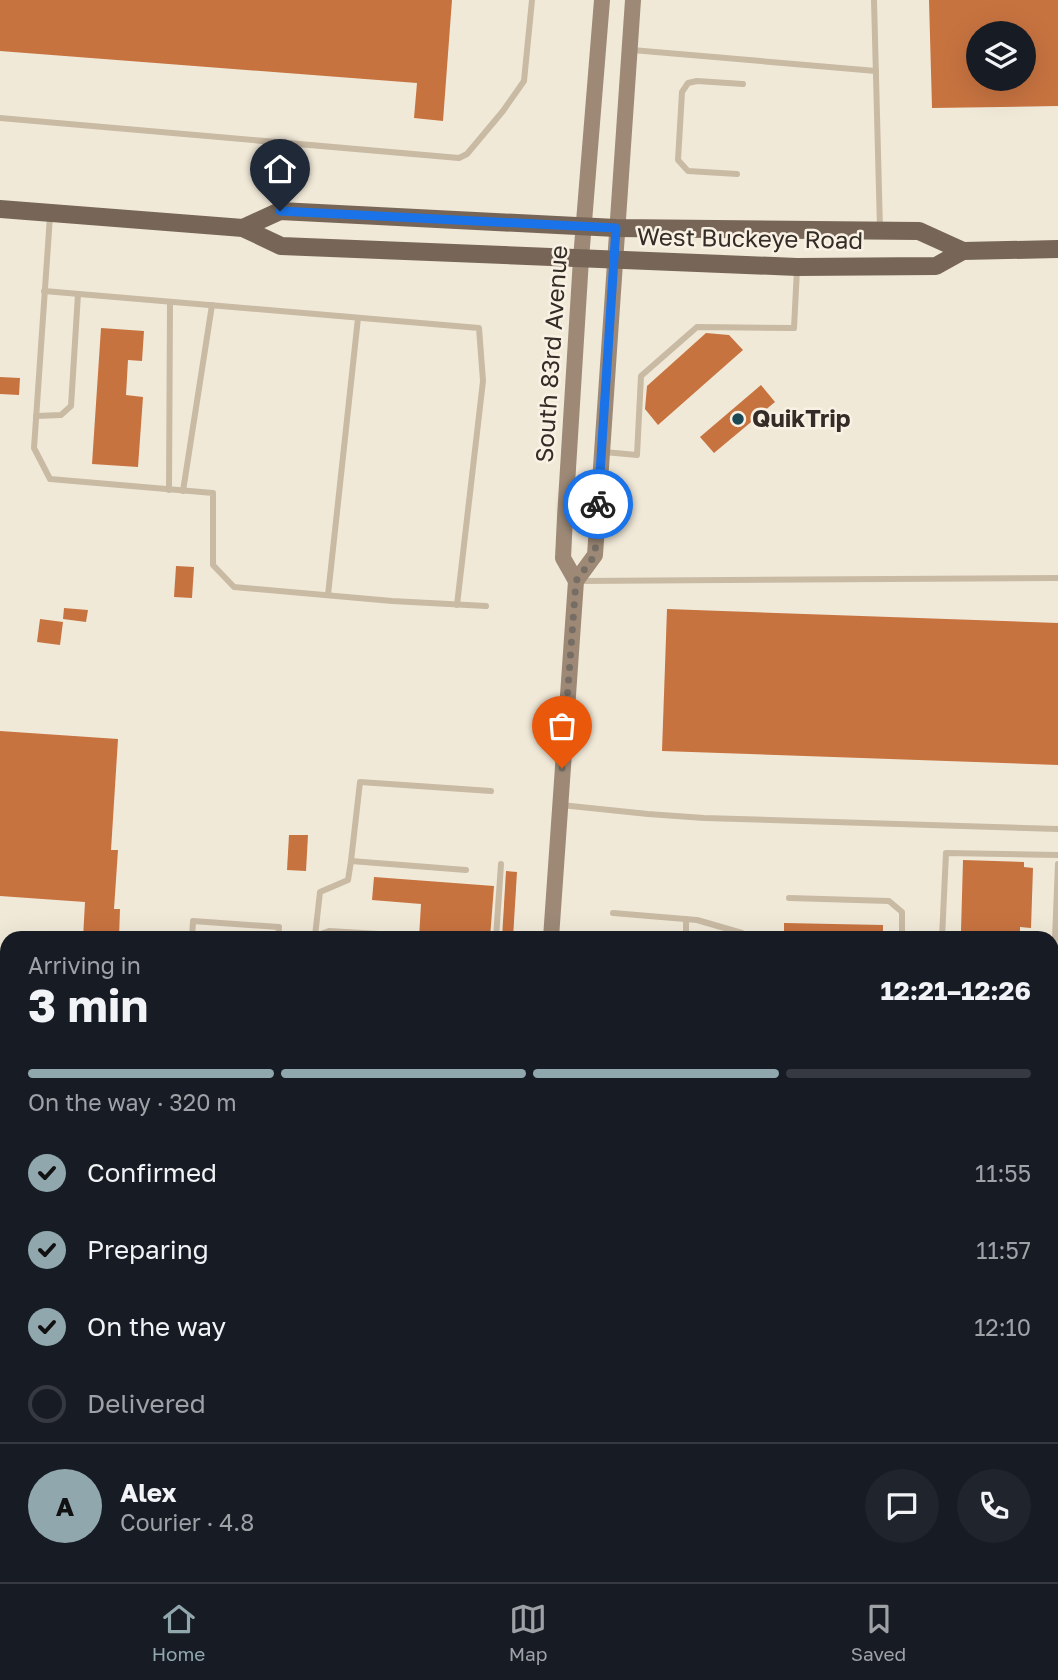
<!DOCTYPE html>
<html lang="en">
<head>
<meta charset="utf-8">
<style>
  body { margin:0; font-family:"Golos Text",sans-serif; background:#20242c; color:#f1f3f6; height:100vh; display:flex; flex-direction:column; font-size:26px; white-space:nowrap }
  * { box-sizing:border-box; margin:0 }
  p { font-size:23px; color:#9ea1a6 }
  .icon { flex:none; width:38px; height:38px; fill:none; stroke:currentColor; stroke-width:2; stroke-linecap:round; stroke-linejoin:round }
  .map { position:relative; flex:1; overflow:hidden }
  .drawer { position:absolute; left:0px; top:931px; width:1059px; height:651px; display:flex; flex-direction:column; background:#171b24; border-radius:21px 21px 0 0; box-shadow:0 7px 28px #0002 }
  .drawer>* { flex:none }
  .controls { position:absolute; left:966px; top:21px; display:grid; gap:14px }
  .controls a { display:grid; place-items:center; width:70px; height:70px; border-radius:50%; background:#171b24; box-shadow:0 7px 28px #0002; font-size:35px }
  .pin { position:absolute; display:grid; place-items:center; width:60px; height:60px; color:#fff; margin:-72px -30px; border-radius:50% 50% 50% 0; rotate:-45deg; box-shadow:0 0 7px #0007 }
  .pin .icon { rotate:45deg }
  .courier { position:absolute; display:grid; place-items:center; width:70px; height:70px; margin:-35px; border:5px solid #1a73e8; border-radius:50%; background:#fff; color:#222; box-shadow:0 2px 9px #0007 }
  .summary em { font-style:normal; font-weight:700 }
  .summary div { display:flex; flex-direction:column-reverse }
  .summary { display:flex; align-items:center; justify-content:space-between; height:119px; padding:0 28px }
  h1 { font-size:46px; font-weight:700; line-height:52px }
  .bar { display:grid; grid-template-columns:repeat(4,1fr); gap:10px 7px; align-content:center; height:84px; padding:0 28px }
  .bar i { height:9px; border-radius:5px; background:#363941 }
  .bar .current { background:#91a7ae }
  .bar p { grid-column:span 4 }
  .line { display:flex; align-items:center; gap:18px; padding:0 28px; border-top:2px solid #363941 }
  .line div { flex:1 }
  .round { display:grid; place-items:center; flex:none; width:74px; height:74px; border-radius:37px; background:#20242c }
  ol { padding:0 28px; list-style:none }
  li { display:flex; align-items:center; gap:21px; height:77px }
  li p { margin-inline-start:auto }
  li .icon { padding:7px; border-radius:50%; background:#91a7ae; color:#111; stroke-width:4 }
  li:last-child { color:#9ea1a6 }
  li i { width:38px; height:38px; border:4px solid #363941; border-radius:50% }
  .menu { display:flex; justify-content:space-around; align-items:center; height:98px; border-top:2px solid #363941; background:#171b24; font-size:19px; color:#9ea1a6 }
  .menu a { display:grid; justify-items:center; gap:4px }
  .menu .current { color:#91a7ae }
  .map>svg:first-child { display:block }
  .building { fill:#c77340; fill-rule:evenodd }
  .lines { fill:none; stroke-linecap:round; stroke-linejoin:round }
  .service { stroke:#c9baa4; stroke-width:6 }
  .minor { stroke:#c9baa4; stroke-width:12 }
  .secondary { stroke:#9d8976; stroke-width:16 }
  .primary { stroke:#776657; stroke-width:18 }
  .done { stroke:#766e64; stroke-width:7; stroke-dasharray:0 12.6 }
  .route { stroke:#1a73e8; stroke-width:9 }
  .poi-dot { fill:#1b4a56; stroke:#f9f2e4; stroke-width:2.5 }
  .labels { text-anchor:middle; stroke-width:5; stroke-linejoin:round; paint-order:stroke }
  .street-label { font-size:24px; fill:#342c26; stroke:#f9f2e4 }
  .poi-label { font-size:24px; font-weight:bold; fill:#342c26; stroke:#f9f2e4; text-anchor:start }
</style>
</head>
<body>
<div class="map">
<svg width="1058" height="1582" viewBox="0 0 1058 1582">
  <rect width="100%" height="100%" fill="#f1e9d8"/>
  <!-- building -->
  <g class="building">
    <polygon points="0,0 452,0 443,121 414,118 417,83 0,51"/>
    <path d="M929,0H1058V106L932,108ZM978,33H1024V79H978Z"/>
    <polygon points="101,328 144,331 142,361 128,360 126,395 143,397 138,467 92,464"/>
    <polygon points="706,333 729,335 743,350 658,425 645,409 647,386"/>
    <polygon points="0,377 20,378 19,395 0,394"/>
    <polygon points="761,385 775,402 714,453 700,437"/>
    <polygon points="176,566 194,567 192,598 174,597"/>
    <polygon points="64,608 88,610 86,622 63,619"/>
    <polygon points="667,609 1058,623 1058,765 662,751"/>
    <polygon points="40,619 63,622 60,645 37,642"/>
    <polygon points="0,731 118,739 111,850 118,850 114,909 120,909 119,938 83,938 85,902 0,896"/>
    <polygon points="289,835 308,835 306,871 287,870"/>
    <polygon points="963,860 1024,862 1024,867 1033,868 1031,928 1020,927 1020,932 961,931"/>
    <polygon points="506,871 517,872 513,938 502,938"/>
    <polygon points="374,877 494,886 490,938 419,938 421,904 372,900"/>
    <polygon points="784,923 883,925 883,938 784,938"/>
  </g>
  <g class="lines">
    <!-- service -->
    <g class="service">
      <polyline points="874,0 880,229"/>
      <polyline points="632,50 876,71"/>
      <polyline points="0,118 459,158 467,154 503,111 524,81 532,0"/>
      <polyline points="737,174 688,171 678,160 682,92 688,83 697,81 743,84"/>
      <polyline points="50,216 34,448 50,479 213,493 213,565 234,587 392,601 486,606"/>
      <polyline points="44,291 479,328 483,381 457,605"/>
      <polyline points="36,416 61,415 71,406 78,294"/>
      <polyline points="604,452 637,455 641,376 697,327 794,328 797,269"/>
      <polyline points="169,490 170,302"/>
      <polyline points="183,491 212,305"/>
      <polyline points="580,581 1058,578"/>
      <polyline points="328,595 358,318"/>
      <polyline points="561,805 648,814 704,818 1058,829"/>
      <polyline points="351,861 360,782 491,791"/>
      <polyline points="789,898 889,901 902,912 902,938"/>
      <polyline points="613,913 697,920 742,933 742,938"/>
      <polyline points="315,936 320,892 348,880 351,861 466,870"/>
      <polyline points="315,936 329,931 396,935 400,938"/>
      <polyline points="192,938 193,921 279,927 278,938"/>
      <polyline points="496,938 501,864"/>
      <polyline points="686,938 686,919"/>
      <polyline points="942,938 946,853 1058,855"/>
      <polyline points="0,963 7,963"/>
      <polyline points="1052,1012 1058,864"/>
      <polyline points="1052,1057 1058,1059"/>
      <polyline points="1052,1108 1058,1108"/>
      <polyline points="0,1358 7,1360"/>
      <polyline points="919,1575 921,1582"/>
      <polyline points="45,1582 45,1575"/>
    </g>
    <!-- minor -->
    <polyline class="minor" points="0,1011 7,1012"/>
    <!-- secondary -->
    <g class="secondary">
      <polyline points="576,581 563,558 565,517 581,259 602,0"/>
      <polyline points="551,938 576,581 595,555 633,0"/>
      <polyline points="510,1582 510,1575"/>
    </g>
    <!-- primary -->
    <g class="primary">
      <polyline points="0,209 243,228 281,246 797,267 936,266 963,251"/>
      <polyline points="243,228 280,211 616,228 919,231 963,251 1058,249"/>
    </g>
  </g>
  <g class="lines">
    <!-- done -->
    <polyline class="done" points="562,768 576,581 595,555 598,504"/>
    <!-- route -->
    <polyline class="route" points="280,211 616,228 598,504"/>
  </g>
  <!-- markers -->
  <circle class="poi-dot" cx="738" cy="419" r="7"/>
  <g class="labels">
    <!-- street labels -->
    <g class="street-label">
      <text transform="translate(750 239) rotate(1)" y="8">West Buckeye Road</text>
      <text transform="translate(552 354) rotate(-86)" y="8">South 83rd Avenue</text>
    </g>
    <!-- poi labels -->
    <g class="poi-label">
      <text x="752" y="427">QuikTrip</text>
    </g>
  </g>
</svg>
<div class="controls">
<a><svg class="icon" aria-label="layers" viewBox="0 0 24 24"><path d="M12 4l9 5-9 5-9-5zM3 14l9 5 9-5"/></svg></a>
</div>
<div class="pin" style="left:562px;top:768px;background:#ea580c"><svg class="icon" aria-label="bag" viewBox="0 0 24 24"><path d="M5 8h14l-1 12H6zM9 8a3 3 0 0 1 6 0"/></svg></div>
<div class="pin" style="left:280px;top:211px;background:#1f2937"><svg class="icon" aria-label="home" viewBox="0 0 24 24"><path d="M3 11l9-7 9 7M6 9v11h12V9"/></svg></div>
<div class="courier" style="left:598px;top:504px"><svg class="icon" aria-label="bike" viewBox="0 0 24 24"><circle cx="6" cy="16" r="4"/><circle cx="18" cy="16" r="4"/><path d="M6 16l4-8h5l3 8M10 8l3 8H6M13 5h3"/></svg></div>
<section class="drawer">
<div class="summary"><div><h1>3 min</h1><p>Arriving in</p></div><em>12:21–12:26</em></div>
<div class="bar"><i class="current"></i><i class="current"></i><i class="current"></i><i></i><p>On the way · 320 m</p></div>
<ol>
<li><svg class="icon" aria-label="check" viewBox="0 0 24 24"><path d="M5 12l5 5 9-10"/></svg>Confirmed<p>11:55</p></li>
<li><svg class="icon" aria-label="check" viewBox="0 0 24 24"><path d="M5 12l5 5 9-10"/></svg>Preparing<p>11:57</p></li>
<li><svg class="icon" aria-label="check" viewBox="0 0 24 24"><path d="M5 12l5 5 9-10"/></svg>On the way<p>12:10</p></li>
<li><i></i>Delivered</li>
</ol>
<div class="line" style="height:126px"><b class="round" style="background:#91a7ae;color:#111">A</b><div><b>Alex</b><p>Courier · 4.8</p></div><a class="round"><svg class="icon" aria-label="chat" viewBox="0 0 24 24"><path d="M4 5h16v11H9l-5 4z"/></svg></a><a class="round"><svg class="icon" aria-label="phone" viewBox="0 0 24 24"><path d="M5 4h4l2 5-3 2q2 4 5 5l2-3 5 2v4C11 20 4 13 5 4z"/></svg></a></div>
</section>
</div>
<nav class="menu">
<a class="current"><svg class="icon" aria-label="home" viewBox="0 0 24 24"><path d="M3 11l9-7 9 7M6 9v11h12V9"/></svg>Home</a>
<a><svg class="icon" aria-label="map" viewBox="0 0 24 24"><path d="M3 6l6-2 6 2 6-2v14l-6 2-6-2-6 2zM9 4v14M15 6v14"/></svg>Map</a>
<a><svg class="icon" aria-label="saved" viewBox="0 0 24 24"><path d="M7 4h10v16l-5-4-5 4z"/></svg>Saved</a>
</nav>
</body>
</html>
